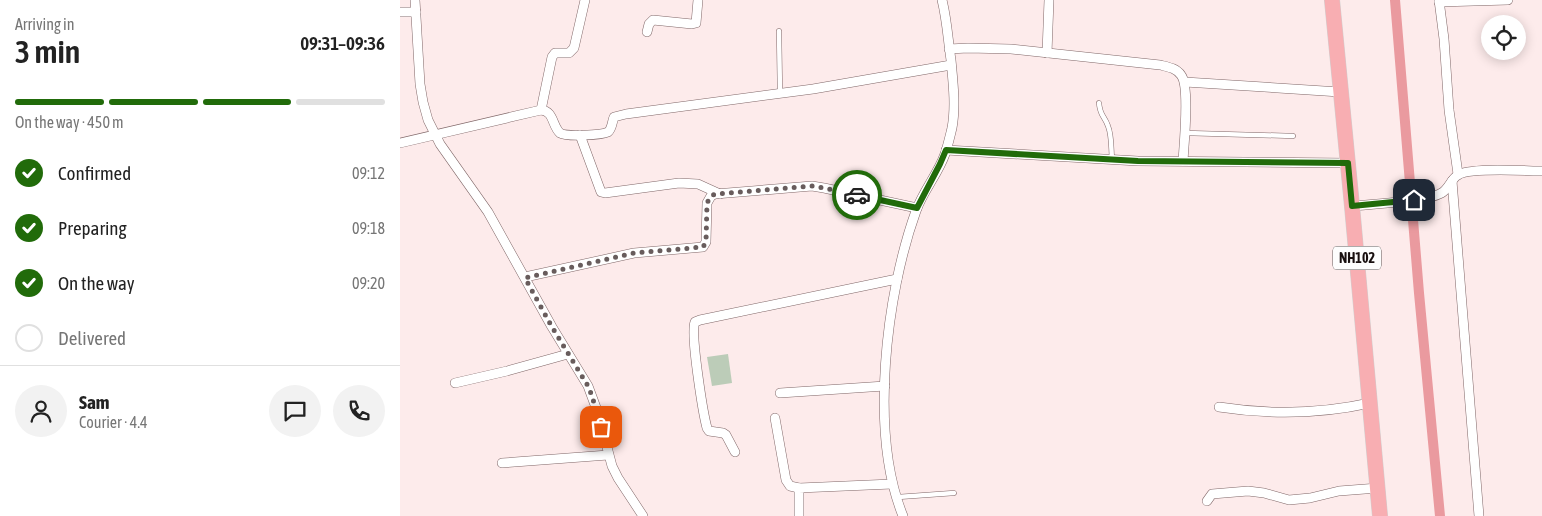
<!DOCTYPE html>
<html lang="en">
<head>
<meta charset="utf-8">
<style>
  body { margin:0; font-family:"Asap Condensed",sans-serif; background:#f2f2f2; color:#222; height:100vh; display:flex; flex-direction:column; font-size:19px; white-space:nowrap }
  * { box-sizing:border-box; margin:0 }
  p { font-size:16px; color:#767676 }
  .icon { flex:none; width:28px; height:28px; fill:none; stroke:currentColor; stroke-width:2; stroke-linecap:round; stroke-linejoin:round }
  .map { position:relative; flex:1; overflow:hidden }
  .sheet { display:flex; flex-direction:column; background:#fff; width:400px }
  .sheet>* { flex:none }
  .tools { position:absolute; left:1081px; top:15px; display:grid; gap:10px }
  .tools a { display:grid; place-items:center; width:45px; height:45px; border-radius:50%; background:#fff; box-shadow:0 2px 12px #0003; font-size:25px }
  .pin { position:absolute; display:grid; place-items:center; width:42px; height:42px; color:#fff; margin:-21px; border-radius:10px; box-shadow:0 2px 8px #0006 }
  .courier { position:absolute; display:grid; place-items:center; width:50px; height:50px; margin:-25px; border:4px solid #216b0a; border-radius:50%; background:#fff; color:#222; box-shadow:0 1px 6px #0007 }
  .summary em { font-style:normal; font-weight:600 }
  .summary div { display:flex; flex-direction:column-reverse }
  .summary { display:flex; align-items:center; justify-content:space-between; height:85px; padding:0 15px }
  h1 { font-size:32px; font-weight:600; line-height:38px }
  .bar { display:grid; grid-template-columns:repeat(4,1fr); gap:8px 5px; align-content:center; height:60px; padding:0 15px }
  .bar i { height:6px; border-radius:4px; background:#e0e0e0 }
  .bar .selected { background:#216b0a }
  .bar p { grid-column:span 4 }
  .line { display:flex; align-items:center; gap:12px; padding:0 15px; border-top:1px solid #e0e0e0 }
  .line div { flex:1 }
  .round { display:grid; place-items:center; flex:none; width:52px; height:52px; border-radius:26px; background:#f2f2f2 }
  ol { padding:0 15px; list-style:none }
  li { display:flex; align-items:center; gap:15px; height:55px }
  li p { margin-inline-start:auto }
  li .icon { padding:5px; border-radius:50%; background:#216b0a; color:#fff; stroke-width:4 }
  li:last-child { color:#767676 }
  li i { width:28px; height:28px; border:2px solid #e0e0e0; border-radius:50% }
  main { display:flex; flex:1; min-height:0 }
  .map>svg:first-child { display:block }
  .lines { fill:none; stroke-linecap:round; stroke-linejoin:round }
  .canal { stroke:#ea9a9f; stroke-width:10 }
  .building { fill:#bcccb8 }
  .service-casing { stroke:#806768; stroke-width:5.5 }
  .minor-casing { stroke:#806768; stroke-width:10 }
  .trunk-casing { stroke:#d1cfcf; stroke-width:16 }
  .service { stroke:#fff; stroke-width:4.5 }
  .minor { stroke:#fff; stroke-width:9 }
  .trunk { stroke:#f8aeb2; stroke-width:15 }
  .done { stroke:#685c5c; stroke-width:5; stroke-dasharray:0 9 }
  .route { stroke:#216b0a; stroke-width:6 }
  .labels { text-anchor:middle; stroke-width:5; stroke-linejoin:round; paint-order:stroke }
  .shield { fill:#fdfdfd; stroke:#5d5656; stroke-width:1 }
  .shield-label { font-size:14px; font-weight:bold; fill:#180f0f }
</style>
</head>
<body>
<main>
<section class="sheet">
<div class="summary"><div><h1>3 min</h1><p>Arriving in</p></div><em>09:31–09:36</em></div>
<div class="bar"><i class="selected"></i><i class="selected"></i><i class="selected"></i><i></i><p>On the way · 450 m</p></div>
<ol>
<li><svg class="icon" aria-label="check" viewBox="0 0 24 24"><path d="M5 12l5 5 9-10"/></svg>Confirmed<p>09:12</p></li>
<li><svg class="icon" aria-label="check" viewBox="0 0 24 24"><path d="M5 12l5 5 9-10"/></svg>Preparing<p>09:18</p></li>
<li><svg class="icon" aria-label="check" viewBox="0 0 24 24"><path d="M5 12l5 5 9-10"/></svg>On the way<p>09:20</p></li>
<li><i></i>Delivered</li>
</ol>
<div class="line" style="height:90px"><a class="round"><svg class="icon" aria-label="person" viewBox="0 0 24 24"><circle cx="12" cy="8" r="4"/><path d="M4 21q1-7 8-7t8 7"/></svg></a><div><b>Sam</b><p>Courier · 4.4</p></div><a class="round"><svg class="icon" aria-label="chat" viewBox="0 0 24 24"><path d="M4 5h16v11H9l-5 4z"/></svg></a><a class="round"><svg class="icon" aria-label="phone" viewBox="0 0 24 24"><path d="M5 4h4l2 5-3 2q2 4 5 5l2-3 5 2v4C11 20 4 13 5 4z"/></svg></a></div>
</section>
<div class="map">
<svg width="1142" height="516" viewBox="0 0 1142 516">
  <rect width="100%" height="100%" fill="#fdebeb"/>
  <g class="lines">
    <!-- canal -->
    <polyline class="canal" points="995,0 1019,293 1040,516"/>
  </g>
  <!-- building -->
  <polygon class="building" points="328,354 332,383 312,386 307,357"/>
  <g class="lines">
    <!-- service casing -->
    <g class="service-casing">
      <g id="service">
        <polyline points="379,31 380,93"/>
        <path d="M699,103C700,116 704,115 708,126C712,136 711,149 712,159"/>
        <polyline points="786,133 893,136"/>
        <polyline points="498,497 554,493"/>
      </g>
    </g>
    <!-- minor casing -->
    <g class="minor-casing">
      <g id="minor">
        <polyline points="15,0 20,84 23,102 28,120 40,144 88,212 152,327 188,386 198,413 212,466 218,478 243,516"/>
        <polyline points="1039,0 1044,39 1049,110 1058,174"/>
        <polyline points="1039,2 1108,0"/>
        <polyline points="0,12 16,12"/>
        <polyline points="247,32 249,24 253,20 292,24 296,23 298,0"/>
        <path d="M549,49L568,48L611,49L760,65C768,67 776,68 781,75C790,86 784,144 783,161"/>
        <polyline points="647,53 649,0"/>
        <polyline points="785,82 940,92"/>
        <polyline points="141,110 152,57 155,53 169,53 174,48 185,0"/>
        <polyline points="180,135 201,192 205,193 279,183 298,184 320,194"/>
        <path d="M0,143L141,110C154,111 152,126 160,133C166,137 202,135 208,132C212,129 212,122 214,117L226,114L413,89L551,65"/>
        <polyline points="546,150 738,161 947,163"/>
        <polyline points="1052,181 1079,516"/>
        <path d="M952,206C971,204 1030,202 1043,192C1049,188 1052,178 1058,175C1070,167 1126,171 1142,171"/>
        <polyline points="125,277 234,253 303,247 306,242 307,203 311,196 315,194 412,186 424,188 517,208"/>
        <polyline points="55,383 107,371 168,354"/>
        <polyline points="380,393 485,386"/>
        <path d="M819,407C870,415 920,414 970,403"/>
        <polyline points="375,418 386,480 390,486 399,488"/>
        <path d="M335,452L326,435L323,433L309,431L307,428C303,413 290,333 295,322L300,320L497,279"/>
        <polyline points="102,463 208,455"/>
        <polyline points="807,501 812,494 848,491 864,493 889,500 910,498 939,491 978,488"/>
        <polyline points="399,516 399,488 492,484"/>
        <path d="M503,516C469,433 486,294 516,211C523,191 538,174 545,154C548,145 550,136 552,128C556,106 553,82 551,60C548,40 547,20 542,0"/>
      </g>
    </g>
    <!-- trunk casing -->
    <g class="trunk-casing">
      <polyline id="trunk" points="932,0 952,206 980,516"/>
    </g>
    <!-- service -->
    <use href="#service" class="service"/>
    <!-- minor -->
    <use href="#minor" class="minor"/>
    <!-- trunk -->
    <use href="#trunk" class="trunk"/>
  </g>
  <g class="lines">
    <!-- done -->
    <polyline class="done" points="201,427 192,396 188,386 152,327 125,278 234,253 303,247 306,242 307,203 311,196 315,194 412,186 424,188 457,195"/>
    <!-- route -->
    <polyline class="route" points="457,195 517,208 540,164 546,150 738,161 948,163 952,206 1014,200"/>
  </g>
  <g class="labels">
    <!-- shield labels -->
    <rect class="shield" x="933" y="246.5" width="48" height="23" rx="4"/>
    <g class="shield-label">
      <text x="957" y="263">NH102</text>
    </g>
  </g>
</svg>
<div class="tools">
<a><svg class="icon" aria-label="locate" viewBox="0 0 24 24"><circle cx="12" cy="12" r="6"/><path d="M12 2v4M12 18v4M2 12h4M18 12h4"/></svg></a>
</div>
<div class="pin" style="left:201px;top:427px;background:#ea580c"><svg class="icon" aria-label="bag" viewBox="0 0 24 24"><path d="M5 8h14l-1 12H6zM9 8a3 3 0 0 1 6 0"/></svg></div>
<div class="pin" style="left:1014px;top:200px;background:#1f2937"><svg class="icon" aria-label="home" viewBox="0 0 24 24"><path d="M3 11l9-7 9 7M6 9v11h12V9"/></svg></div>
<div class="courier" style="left:457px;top:195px"><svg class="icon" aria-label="car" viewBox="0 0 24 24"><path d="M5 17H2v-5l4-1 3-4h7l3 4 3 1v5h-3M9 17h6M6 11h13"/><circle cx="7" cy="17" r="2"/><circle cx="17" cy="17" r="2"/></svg></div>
</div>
</main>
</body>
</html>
